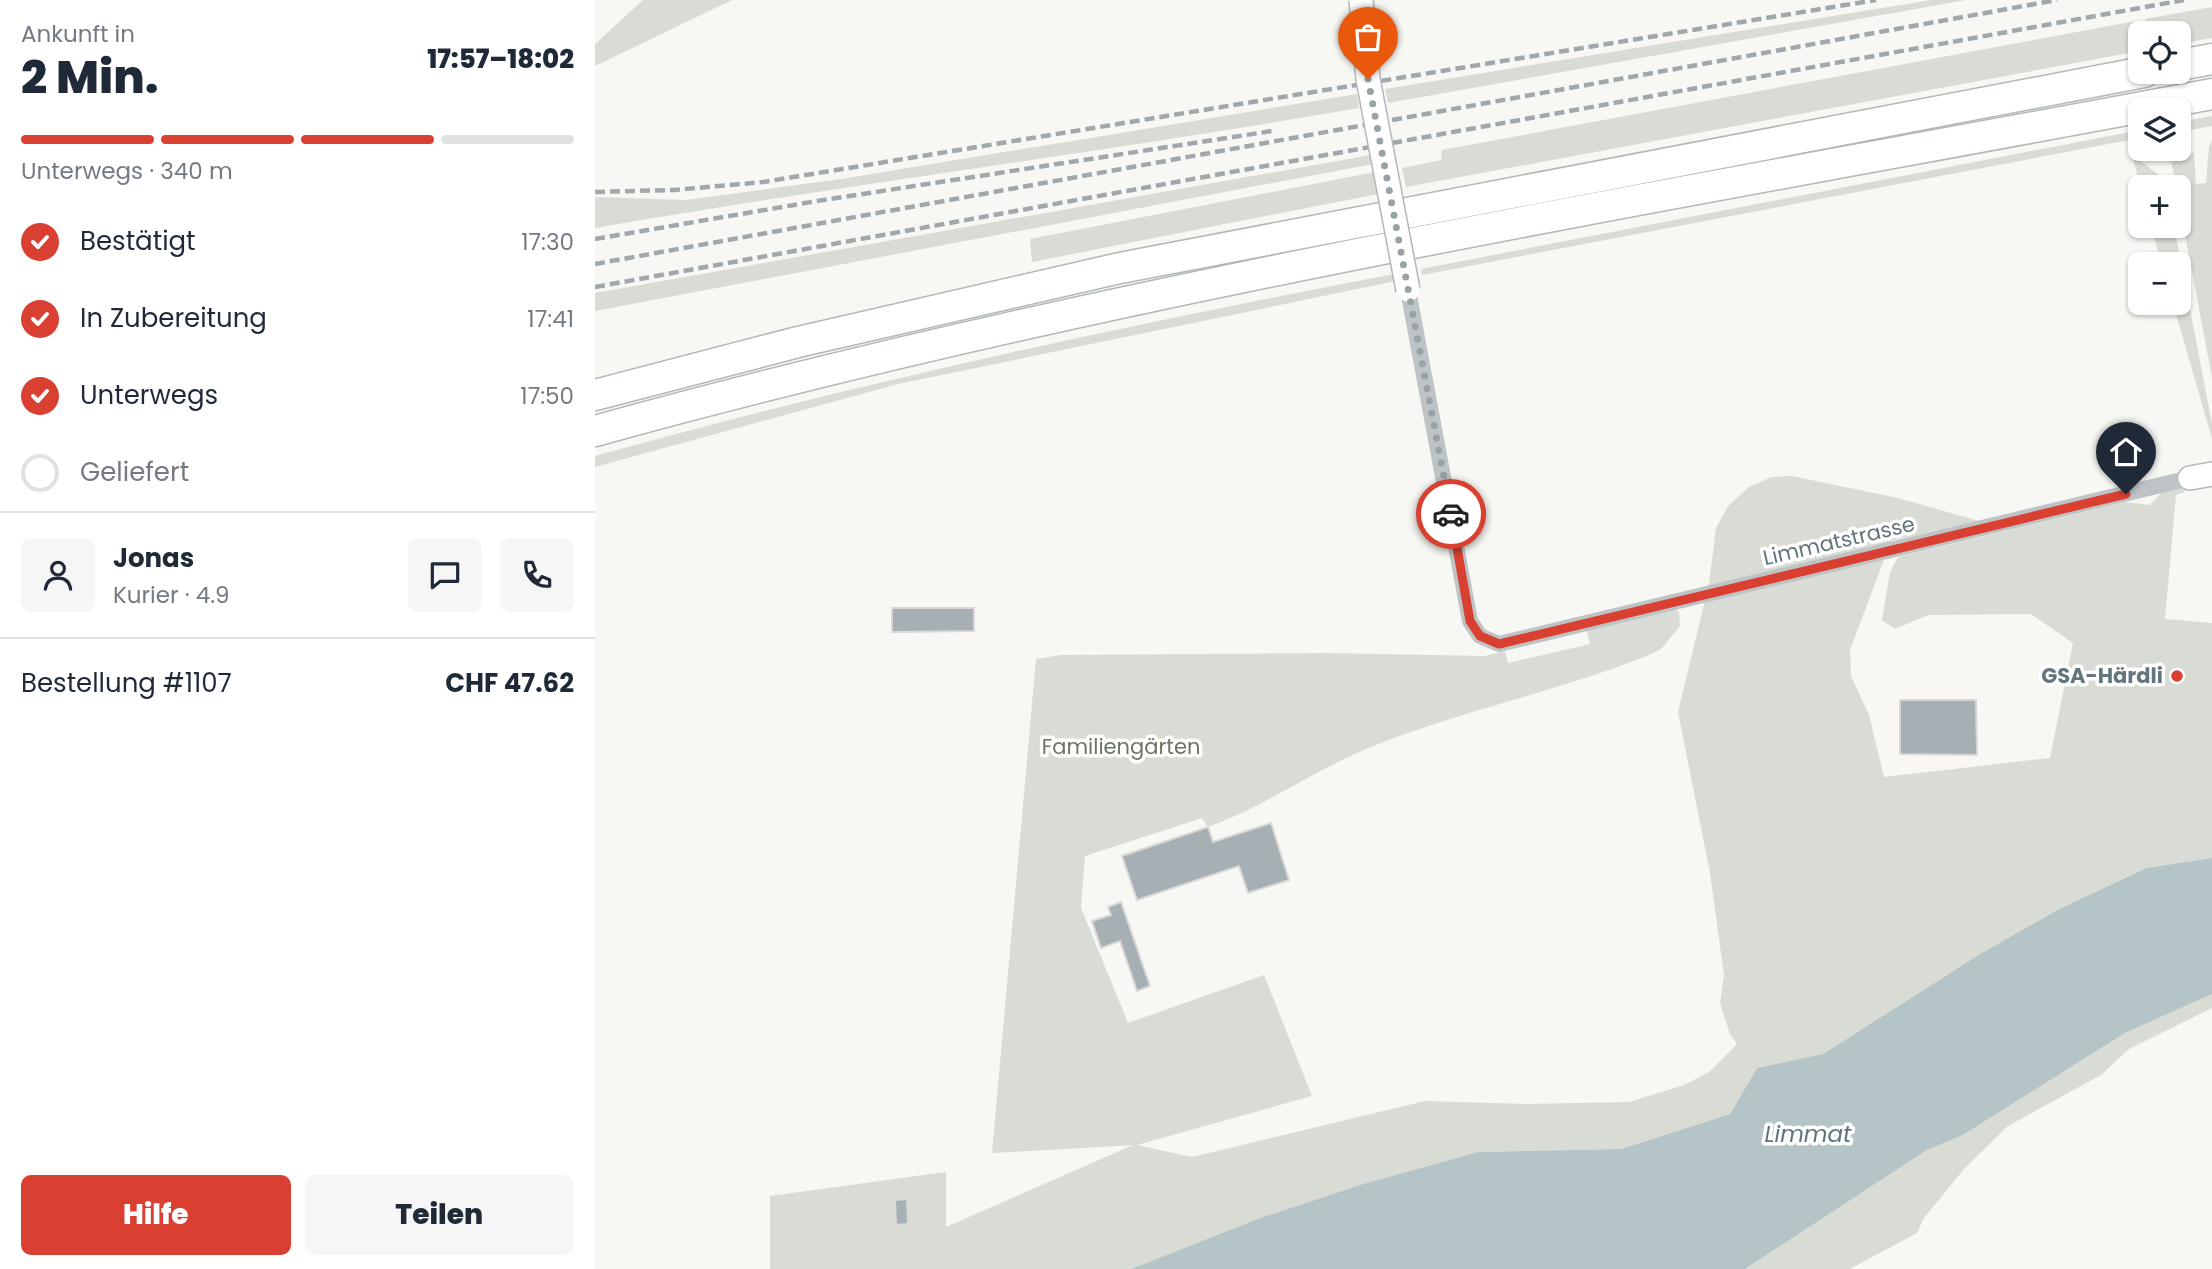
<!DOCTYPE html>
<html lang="de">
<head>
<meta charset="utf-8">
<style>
  body { margin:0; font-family:Poppins,sans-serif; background:#f6f6f7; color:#1f2937; height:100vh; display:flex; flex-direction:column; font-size:26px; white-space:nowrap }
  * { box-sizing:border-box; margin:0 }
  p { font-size:23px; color:#747a83 }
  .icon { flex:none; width:38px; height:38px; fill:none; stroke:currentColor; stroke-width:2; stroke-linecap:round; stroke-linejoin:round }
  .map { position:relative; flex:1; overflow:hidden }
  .details { display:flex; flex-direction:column; background:#fff; width:595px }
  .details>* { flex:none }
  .buttons { position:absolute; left:1533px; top:21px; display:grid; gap:14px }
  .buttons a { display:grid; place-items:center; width:63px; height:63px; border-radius:10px; background:#fff; box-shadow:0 2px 5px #0004; font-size:35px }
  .pin { position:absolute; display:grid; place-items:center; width:60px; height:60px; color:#fff; margin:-72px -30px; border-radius:50% 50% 50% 0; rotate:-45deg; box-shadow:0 0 7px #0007 }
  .pin .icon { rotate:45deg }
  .courier { position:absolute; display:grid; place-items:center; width:70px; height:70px; margin:-35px; border:5px solid #d94032; border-radius:50%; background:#fff; color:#222; box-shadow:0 2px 9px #0007 }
  .headline em { font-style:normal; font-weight:800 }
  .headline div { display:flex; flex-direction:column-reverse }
  .headline { display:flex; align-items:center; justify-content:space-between; height:119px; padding:0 21px }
  h1 { font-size:46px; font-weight:800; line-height:52px }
  .bar { display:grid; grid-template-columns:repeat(4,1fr); gap:10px 7px; align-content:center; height:84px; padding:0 21px }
  .bar i { height:9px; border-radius:5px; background:#e0e1e3 }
  .bar .selected { background:#d94032 }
  .bar p { grid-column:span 4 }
  .line { display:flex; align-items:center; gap:18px; padding:0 21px; border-top:2px solid #e0e1e3 }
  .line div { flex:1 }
  .round { display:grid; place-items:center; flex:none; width:74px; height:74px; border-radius:10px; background:#f6f6f7 }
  ol { padding:0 21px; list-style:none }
  li { display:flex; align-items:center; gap:21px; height:77px }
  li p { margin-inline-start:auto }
  li .icon { padding:7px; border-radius:50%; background:#d94032; color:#fff; stroke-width:4 }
  li:last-child { color:#747a83 }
  li i { width:38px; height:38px; border:4px solid #e0e1e3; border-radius:50% }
  .cta { display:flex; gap:14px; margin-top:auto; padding:14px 21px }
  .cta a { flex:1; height:80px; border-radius:10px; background:#d94032; color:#fff; font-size:28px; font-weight:800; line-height:80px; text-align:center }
  .cta a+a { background:#f6f6f7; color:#1f2937 }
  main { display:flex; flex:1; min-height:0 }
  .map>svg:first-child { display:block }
  .green { fill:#d8dcd4 }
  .water { fill:#b5c4c6 }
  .building { fill:#a6afb3; stroke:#d9d8d7; stroke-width:2 }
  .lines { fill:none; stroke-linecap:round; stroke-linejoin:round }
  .secondary-casing { stroke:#b1b8bb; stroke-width:26 }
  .highway-casing { stroke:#b2b7b9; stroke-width:33 }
  .street { stroke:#bec4c6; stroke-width:16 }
  .secondary { stroke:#fff; stroke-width:23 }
  .highway { stroke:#fff; stroke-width:30 }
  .rail { stroke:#a0a8ac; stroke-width:4.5; stroke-dasharray:10 5; stroke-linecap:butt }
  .secondary-bridge-casing { stroke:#b1b8bb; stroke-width:26; stroke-linecap:butt }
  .secondary-bridge { stroke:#fff; stroke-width:23 }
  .done { stroke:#97a3a7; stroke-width:7; stroke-dasharray:0 12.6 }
  .route { stroke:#d94032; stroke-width:9 }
  .poi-dot { fill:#d94032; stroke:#fff; stroke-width:2.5 }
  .labels { text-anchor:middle; stroke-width:7; stroke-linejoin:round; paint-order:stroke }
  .street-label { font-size:21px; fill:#64767d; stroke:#fff }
  .poi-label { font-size:21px; font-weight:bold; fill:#64767d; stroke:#fff; text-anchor:end }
  .park-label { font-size:21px; fill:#697662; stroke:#fff }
  .water-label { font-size:23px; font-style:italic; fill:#5e7678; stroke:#fff }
</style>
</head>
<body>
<main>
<section class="details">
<div class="headline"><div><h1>2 Min.</h1><p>Ankunft in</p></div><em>17:57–18:02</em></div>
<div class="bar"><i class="selected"></i><i class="selected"></i><i class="selected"></i><i></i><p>Unterwegs · 340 m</p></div>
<ol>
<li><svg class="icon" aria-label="check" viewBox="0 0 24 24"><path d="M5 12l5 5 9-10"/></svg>Bestätigt<p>17:30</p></li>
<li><svg class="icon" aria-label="check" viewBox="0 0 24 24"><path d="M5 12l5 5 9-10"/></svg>In Zubereitung<p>17:41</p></li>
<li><svg class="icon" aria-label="check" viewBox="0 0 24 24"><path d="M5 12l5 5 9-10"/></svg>Unterwegs<p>17:50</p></li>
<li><i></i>Geliefert</li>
</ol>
<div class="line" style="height:126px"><a class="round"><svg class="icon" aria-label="person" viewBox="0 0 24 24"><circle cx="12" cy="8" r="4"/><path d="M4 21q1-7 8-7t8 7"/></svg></a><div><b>Jonas</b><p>Kurier · 4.9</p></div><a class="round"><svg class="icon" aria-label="chat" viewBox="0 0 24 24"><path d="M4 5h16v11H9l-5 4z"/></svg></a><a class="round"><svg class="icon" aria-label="phone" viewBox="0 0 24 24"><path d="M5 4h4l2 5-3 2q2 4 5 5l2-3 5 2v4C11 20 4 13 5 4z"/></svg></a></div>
<div class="line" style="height:91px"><div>Bestellung #1107</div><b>CHF 47.62</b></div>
<div class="cta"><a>Hilfe</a><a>Teilen</a></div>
</section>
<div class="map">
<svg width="1617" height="1269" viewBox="0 0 1617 1269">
  <rect width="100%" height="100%" fill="#f7f7f4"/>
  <!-- green -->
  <g class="green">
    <polygon points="48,0 137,0 0,66 0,44"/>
    <polygon points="1336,0 1371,0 793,103 790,89"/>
    <polygon points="1617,7 1617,38 1584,44 1584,33 1553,33 1550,19"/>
    <polygon points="1541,21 1545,51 811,187 807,168 846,160 847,150"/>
    <path d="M762,94L764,108C510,152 254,184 0,228V197L91,200L246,179Z"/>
    <polygon points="1617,116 1617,126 1584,132 1584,122"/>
    <polygon points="1545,130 1545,138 827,275 826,269"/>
    <polygon points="1617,140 1617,378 1574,149 1584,149 1584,142 1589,141 1591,154 1599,153 1601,184 1611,183 1614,146"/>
    <polygon points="1540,148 1543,159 1570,180 1572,187 1546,187 1535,149"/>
    <polygon points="776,155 778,164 0,311 0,293"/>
    <polygon points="780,172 783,194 437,262 435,239"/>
    <polygon points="1556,226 1579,226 1617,424 1617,439 1578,303 1584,303 1584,264 1567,264"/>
    <path d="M799,274L801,281L303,384L0,467V456C263,383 531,325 799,274Z"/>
    <path d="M1197,476L1303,498L1384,521L1296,541L1255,650L1256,676L1274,715L1289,777L1455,758L1478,643L1436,614L1333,615L1300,629L1287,620L1295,572L1303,557L1530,502L1555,505L1569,490L1588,488L1590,492L1581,495L1570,619L1617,623V858L1550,868L1464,909L1385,954L1228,1054L1162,1068L1135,1114L1026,1149L883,1152L768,1184L665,1218L536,1269H175V1196L351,1172V1227L538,1145L397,1153L441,659L466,655L729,653L890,656L910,651L913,663L995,644L992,631L1080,609L1084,612L1085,626L1066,649L1054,655C963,692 862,711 771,749C717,772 668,807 613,827L607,818L490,856L486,908L533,1023L669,975L717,1096L542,1145L597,1157L830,1101L931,1104L1034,1102L1089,1085L1114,1072L1142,1044L1135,1034L1125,1003L1129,975L1115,873L1083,712L1114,584L1121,528L1134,505L1154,487L1176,477Z"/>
    <polygon points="1617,994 1617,1008 1534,1049 1506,1075 1413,1126 1369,1169 1329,1218 1322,1233 1255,1269 1150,1269 1332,1150 1368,1135 1530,1033"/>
  </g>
  <!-- water -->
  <polygon class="water" points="1617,858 1617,994 1530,1033 1368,1135 1332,1150 1150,1269 536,1269 665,1218 768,1184 883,1152 1026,1149 1135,1114 1162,1068 1228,1054 1385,954 1464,909 1551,868"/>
  <!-- building -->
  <g class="building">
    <polygon points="297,608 379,608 379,631 297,632"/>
    <polygon points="1305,700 1381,700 1382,755 1305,754"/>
    <polygon points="676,823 694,880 653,893 644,866 542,900 527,856 613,827 618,842"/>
    <polygon points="526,902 555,986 542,991 525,941 506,948 497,921 516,915 513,907"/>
    <polygon points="312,1199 313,1224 301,1225 300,1200"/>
  </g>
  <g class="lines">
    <!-- secondary casing -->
    <g class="secondary-casing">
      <polyline id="secondary" points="1595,478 1617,474"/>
    </g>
    <!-- highway casing -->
    <g class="highway-casing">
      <g id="highway">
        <polyline points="1584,65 1617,59"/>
        <polyline points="0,395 203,342 525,268 1549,72"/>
        <path d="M0,431C531,284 1076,196 1617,94"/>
      </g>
    </g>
    <!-- street -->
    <polyline class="street" points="813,290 875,621 885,636 904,644 1595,478 1604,472"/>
    <!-- secondary -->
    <use href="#secondary" class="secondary"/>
    <!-- highway -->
    <use href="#highway" class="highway"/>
    <!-- rail -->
    <g class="rail">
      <polyline points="0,192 79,190 168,182 1281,0"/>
      <polyline points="0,239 222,201 677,131"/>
      <polyline points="0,264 1462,0"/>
      <polyline points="0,287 1589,0"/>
    </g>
    <!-- secondary-bridge casing -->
    <g class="secondary-bridge-casing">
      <polyline id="secondary-bridge" points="766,0 773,79 813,290"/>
    </g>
    <!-- secondary-bridge -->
    <use href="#secondary-bridge" class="secondary-bridge"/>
  </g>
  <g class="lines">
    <!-- done -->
    <polyline class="done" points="773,79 856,514"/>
    <!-- route -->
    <polyline class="route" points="856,514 875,621 885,636 904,644 1531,494"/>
  </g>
  <!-- markers -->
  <circle class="poi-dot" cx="1582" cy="676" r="7"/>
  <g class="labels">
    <!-- street labels -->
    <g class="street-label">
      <text transform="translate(1244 541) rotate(-13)" y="7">Limmatstrasse</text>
    </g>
    <!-- poi labels -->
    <g class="poi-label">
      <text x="1568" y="683">GSA-Härdli</text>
    </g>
    <!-- park labels -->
    <g class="park-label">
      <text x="526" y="754">Familiengärten</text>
    </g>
    <!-- water labels -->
    <g class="water-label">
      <text x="1213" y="1142">Limmat</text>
    </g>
  </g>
</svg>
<div class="buttons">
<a><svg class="icon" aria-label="locate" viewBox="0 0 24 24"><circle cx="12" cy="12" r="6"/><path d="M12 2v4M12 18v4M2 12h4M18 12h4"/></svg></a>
<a><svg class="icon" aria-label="layers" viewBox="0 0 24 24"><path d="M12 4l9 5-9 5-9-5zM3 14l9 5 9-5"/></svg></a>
<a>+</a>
<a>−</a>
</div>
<div class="pin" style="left:773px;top:79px;background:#ea580c"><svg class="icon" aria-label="bag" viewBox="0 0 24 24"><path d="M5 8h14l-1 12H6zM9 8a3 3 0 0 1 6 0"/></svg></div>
<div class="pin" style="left:1531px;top:494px;background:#1f2937"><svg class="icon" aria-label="home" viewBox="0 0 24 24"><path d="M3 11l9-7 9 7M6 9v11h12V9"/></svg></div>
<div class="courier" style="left:856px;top:514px"><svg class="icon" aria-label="car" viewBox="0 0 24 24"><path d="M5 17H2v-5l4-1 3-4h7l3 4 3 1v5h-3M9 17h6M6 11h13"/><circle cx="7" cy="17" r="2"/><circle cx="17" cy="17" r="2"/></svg></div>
</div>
</main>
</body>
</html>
